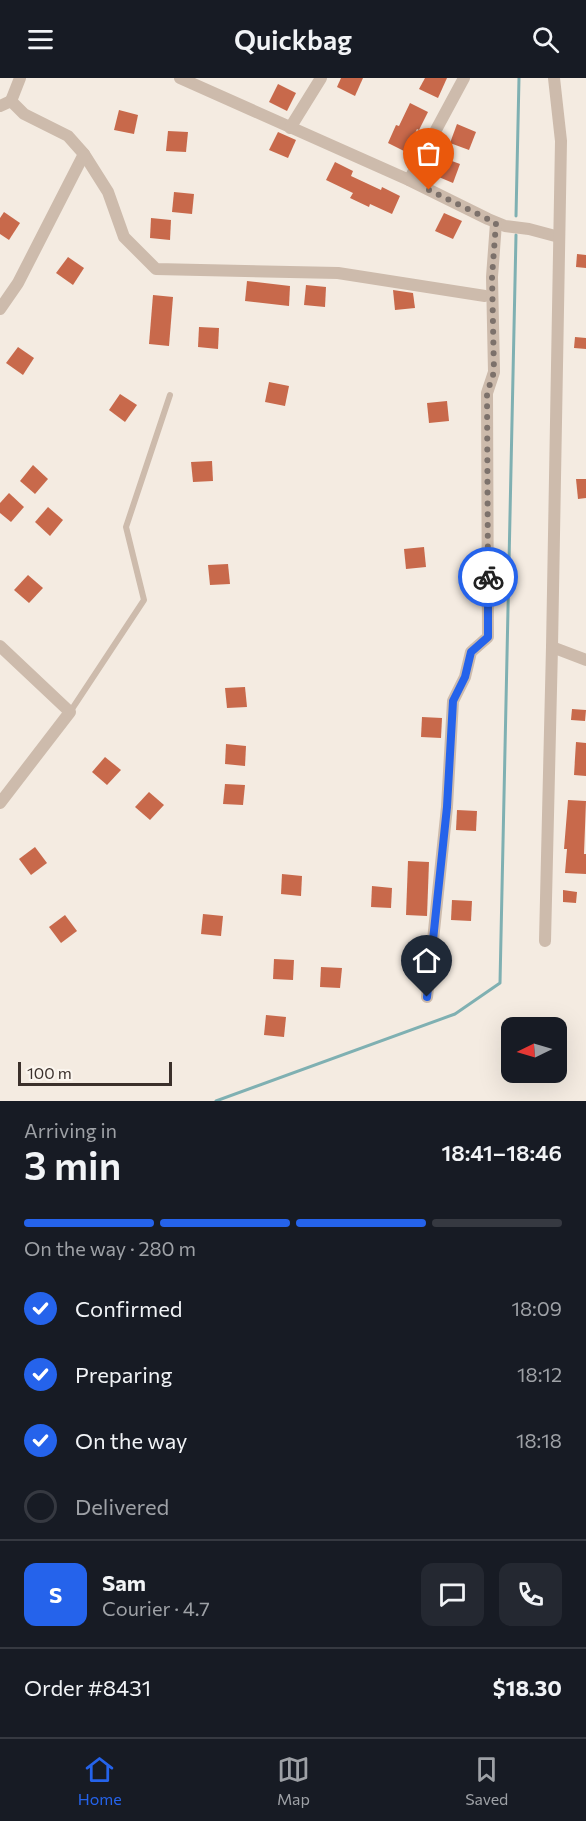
<!DOCTYPE html>
<html lang="en">
<head>
<meta charset="utf-8">
<style>
  body { margin:0; font-family:Commissioner,sans-serif; background:#242831; color:#f1f3f6; height:100vh; display:flex; flex-direction:column; font-size:22px; white-space:nowrap }
  * { box-sizing:border-box; margin:0 }
  p { font-size:20px; color:#9ea1a6 }
  .icon { flex:none; width:33px; height:33px; fill:none; stroke:currentColor; stroke-width:2; stroke-linecap:round; stroke-linejoin:round }
  .map { position:relative; height:1023px; overflow:hidden }
  .panel { display:flex; flex-direction:column; background:#171b24; flex:1 }
  .panel>* { flex:none }
  .needle { width:39px; rotate:265deg }
  .fabs { position:absolute; left:501px; top:939px; display:grid; gap:12px }
  .fabs a { display:grid; place-items:center; width:66px; height:66px; border-radius:12px; background:#171b24; box-shadow:0 6px 24px #0002; font-size:30px }
  .scale { position:absolute; left:18px; bottom:15px; width:154px; box-sizing:border-box; padding-left:6px; border:3px solid #3b302b; border-top:0; font-size:16px; line-height:21px; white-space:nowrap; color:#3b302b; -webkit-text-stroke:4px #fbf5ee; paint-order:stroke }
  .pin { position:absolute; display:grid; place-items:center; width:51px; height:51px; color:#fff; margin:-62px -26px; border-radius:50% 50% 50% 0; rotate:-45deg; box-shadow:0 0 6px #0007 }
  .pin .icon { rotate:45deg }
  .courier { position:absolute; display:grid; place-items:center; width:60px; height:60px; margin:-30px; border:4px solid #2563eb; border-radius:50%; background:#fff; color:#222; box-shadow:0 2px 8px #0007 }
  .overview em { font-style:normal; font-weight:600 }
  .overview div { display:flex; flex-direction:column-reverse }
  .overview { display:flex; align-items:center; justify-content:space-between; height:102px; padding:0 24px }
  h1 { font-size:39px; font-weight:600; line-height:45px }
  .bar { display:grid; grid-template-columns:repeat(4,1fr); gap:9px 6px; align-content:center; height:72px; padding:0 24px }
  .bar i { height:8px; border-radius:4px; background:#363941 }
  .bar .current { background:#2563eb }
  .bar p { grid-column:span 4 }
  .line { display:flex; align-items:center; gap:15px; padding:0 24px; border-top:2px solid #363941 }
  .line div { flex:1 }
  .round { display:grid; place-items:center; flex:none; width:63px; height:63px; border-radius:12px; background:#242831 }
  ol { padding:0 24px; list-style:none }
  li { display:flex; align-items:center; gap:18px; height:66px }
  li p { margin-inline-start:auto }
  li .icon { padding:6px; border-radius:50%; background:#2563eb; color:#fff; stroke-width:4 }
  li:last-child { color:#9ea1a6 }
  li i { width:33px; height:33px; border:3px solid #363941; border-radius:50% }
  header { display:flex; justify-content:space-between; align-items:center; height:78px; padding:0 24px; background:#171b24; font-size:27px; font-weight:600 }
  .tab-bar { display:flex; justify-content:space-around; align-items:center; height:84px; border-top:2px solid #363941; background:#171b24; font-size:16px; color:#9ea1a6 }
  .tab-bar a { display:grid; justify-items:center; gap:3px }
  .tab-bar .current { color:#2563eb }
  .map>svg:first-child { display:block }
  .lines { fill:none; stroke-linecap:round; stroke-linejoin:round }
  .stream { stroke:#7fb0b2; stroke-width:3 }
  .building { fill:#c8694b }
  .service { stroke:#cdbbac; stroke-width:6 }
  .minor { stroke:#cdbbac; stroke-width:12 }
  .done { stroke:#7c716b; stroke-width:6; stroke-dasharray:0 10.8 }
  .route { stroke:#2563eb; stroke-width:8 }
</style>
</head>
<body>
<header><svg class="icon" aria-label="menu" viewBox="0 0 24 24"><path d="M4 6h16M4 12h16M4 18h16"/></svg>Quickbag<svg class="icon" aria-label="search" viewBox="0 0 24 24"><circle cx="10" cy="10" r="6"/><path d="M15 15l6 6"/></svg></header>
<div class="map">
<svg width="586" height="1023" viewBox="0 0 586 1023">
  <rect width="100%" height="100%" fill="#f4ebe1"/>
  <g class="lines">
    <!-- stream -->
    <g class="stream">
      <polyline points="516,138 519,0"/>
      <polyline points="216,1023 455,936 500,905 516,157"/>
    </g>
  </g>
  <!-- building -->
  <g class="building">
    <polygon points="341,0 363,0 355,18 337,9"/>
    <polygon points="425,0 447,0 438,20 419,11"/>
    <polygon points="278,6 296,15 287,33 269,24"/>
    <polygon points="410,25 428,34 419,52 417,51 406,74 388,65 396,47 399,48"/>
    <polygon points="119,32 138,37 134,56 114,52"/>
    <polygon points="457,46 476,54 469,72 450,65"/>
    <polygon points="168,53 188,54 186,74 166,73"/>
    <polygon points="278,54 296,62 288,80 269,72"/>
    <polygon points="441,79 460,86 453,105 434,97"/>
    <polygon points="335,84 353,93 351,98 381,112 382,109 400,118 392,136 370,126 369,129 350,120 353,115 326,102"/>
    <polygon points="174,114 194,116 192,136 172,134"/>
    <polygon points="4,134 20,145 9,162 0,156 0,140"/>
    <polygon points="444,135 462,143 453,161 435,153"/>
    <polygon points="151,140 171,142 170,162 150,160"/>
    <polygon points="577,176 586,177 586,190 576,189"/>
    <polygon points="68,179 84,190 73,207 56,195"/>
    <polygon points="247,203 290,208 289,228 245,223"/>
    <polygon points="306,207 326,209 325,229 304,227"/>
    <polygon points="393,212 413,215 415,230 395,232"/>
    <polygon points="153,217 173,219 169,268 149,266"/>
    <polygon points="199,249 219,250 218,271 198,269"/>
    <polygon points="575,259 586,260 586,271 574,270"/>
    <polygon points="18,269 34,280 23,297 6,285"/>
    <polygon points="269,304 289,308 285,328 265,324"/>
    <polygon points="120,316 137,327 125,344 109,332"/>
    <polygon points="447,323 449,343 429,345 427,325"/>
    <polygon points="212,383 213,403 193,404 191,384"/>
    <polygon points="33,387 48,401 35,416 20,403"/>
    <polygon points="576,401 586,401 586,420 578,421"/>
    <polygon points="9,415 24,429 11,444 0,435 0,425"/>
    <polygon points="48,429 63,442 50,458 35,444"/>
    <polygon points="424,469 426,489 406,491 404,471"/>
    <polygon points="228,486 230,506 210,507 208,487"/>
    <polygon points="28,497 43,510 29,525 14,512"/>
    <polygon points="245,609 247,629 227,630 225,610"/>
    <polygon points="572,631 586,632 585,643 571,642"/>
    <polygon points="422,639 442,640 441,660 421,659"/>
    <polygon points="576,664 586,665 586,698 574,697"/>
    <polygon points="226,666 246,668 245,688 225,686"/>
    <polygon points="105,679 121,692 107,707 92,694"/>
    <polygon points="225,706 245,707 243,727 223,726"/>
    <polygon points="149,714 164,727 150,742 135,729"/>
    <polygon points="568,722 586,723 584,776 586,776 586,796 565,795 567,771 564,771"/>
    <polygon points="457,732 477,733 476,753 456,752"/>
    <polygon points="35,769 47,785 31,797 19,781"/>
    <polygon points="408,783 429,784 427,838 406,837"/>
    <polygon points="282,796 302,798 301,818 281,816"/>
    <polygon points="372,808 392,810 391,830 371,829"/>
    <polygon points="563,812 577,814 576,825 563,824"/>
    <polygon points="452,822 472,823 471,843 451,842"/>
    <polygon points="203,836 223,838 221,858 201,856"/>
    <polygon points="65,837 77,853 61,865 49,849"/>
    <polygon points="274,881 294,882 293,902 273,901"/>
    <polygon points="321,889 342,890 340,910 320,909"/>
    <polygon points="266,937 286,939 284,959 264,957"/>
  </g>
  <g class="lines">
    <!-- service -->
    <polyline class="service" points="70,634 144,522 126,449 170,317"/>
    <!-- minor -->
    <g class="minor">
      <polyline points="180,0 409,102 488,141 505,148 529,151 559,159"/>
      <polyline points="11,23 20,0"/>
      <polyline points="0,28 11,23 24,36 68,58 84,76 108,114 124,159 156,191 338,195 485,218"/>
      <polyline points="290,50 321,0"/>
      <polyline points="409,102 464,0"/>
      <polyline points="0,231 18,205 84,76"/>
      <polyline points="0,568 70,634 0,725"/>
      <polyline points="552,569 586,582"/>
      <polyline points="545,863 552,569 561,63 554,0"/>
      <polyline points="427,919 447,729 453,623 465,599 471,574 488,559 487,315 494,294 492,199 496,145"/>
    </g>
  </g>
  <g class="lines">
    <!-- done -->
    <polyline class="done" points="429,112 496,145 492,199 494,294 487,315 488,499"/>
    <!-- route -->
    <polyline class="route" points="427,919 447,729 453,623 465,599 471,574 488,559 488,499"/>
  </g>
</svg>
<div class="fabs">
<a><svg class="needle" viewBox="-14 -14 28 28"><path d="M0-13l5 13h-10z" fill="#e53935"/><path d="M0 13l5-13h-10z" fill="#9ea1a6"/></svg></a>
</div>
<div class="scale">100 m</div>
<div class="pin" style="left:429px;top:112px;background:#ea580c"><svg class="icon" aria-label="bag" viewBox="0 0 24 24"><path d="M5 8h14l-1 12H6zM9 8a3 3 0 0 1 6 0"/></svg></div>
<div class="pin" style="left:427px;top:919px;background:#1f2937"><svg class="icon" aria-label="home" viewBox="0 0 24 24"><path d="M3 11l9-7 9 7M6 9v11h12V9"/></svg></div>
<div class="courier" style="left:488px;top:499px"><svg class="icon" aria-label="bike" viewBox="0 0 24 24"><circle cx="6" cy="16" r="4"/><circle cx="18" cy="16" r="4"/><path d="M6 16l4-8h5l3 8M10 8l3 8H6M13 5h3"/></svg></div>
</div>
<section class="panel">
<div class="overview"><div><h1>3 min</h1><p>Arriving in</p></div><em>18:41–18:46</em></div>
<div class="bar"><i class="current"></i><i class="current"></i><i class="current"></i><i></i><p>On the way · 280 m</p></div>
<ol>
<li><svg class="icon" aria-label="check" viewBox="0 0 24 24"><path d="M5 12l5 5 9-10"/></svg>Confirmed<p>18:09</p></li>
<li><svg class="icon" aria-label="check" viewBox="0 0 24 24"><path d="M5 12l5 5 9-10"/></svg>Preparing<p>18:12</p></li>
<li><svg class="icon" aria-label="check" viewBox="0 0 24 24"><path d="M5 12l5 5 9-10"/></svg>On the way<p>18:18</p></li>
<li><i></i>Delivered</li>
</ol>
<div class="line" style="height:108px"><b class="round" style="background:#2563eb;color:#fff">S</b><div><b>Sam</b><p>Courier · 4.7</p></div><a class="round"><svg class="icon" aria-label="chat" viewBox="0 0 24 24"><path d="M4 5h16v11H9l-5 4z"/></svg></a><a class="round"><svg class="icon" aria-label="phone" viewBox="0 0 24 24"><path d="M5 4h4l2 5-3 2q2 4 5 5l2-3 5 2v4C11 20 4 13 5 4z"/></svg></a></div>
<div class="line" style="height:78px"><div>Order #8431</div><b>$18.30</b></div>
</section>
<nav class="tab-bar">
<a class="current"><svg class="icon" aria-label="home" viewBox="0 0 24 24"><path d="M3 11l9-7 9 7M6 9v11h12V9"/></svg>Home</a>
<a><svg class="icon" aria-label="map" viewBox="0 0 24 24"><path d="M3 6l6-2 6 2 6-2v14l-6 2-6-2-6 2zM9 4v14M15 6v14"/></svg>Map</a>
<a><svg class="icon" aria-label="saved" viewBox="0 0 24 24"><path d="M7 4h10v16l-5-4-5 4z"/></svg>Saved</a>
</nav>
</body>
</html>
